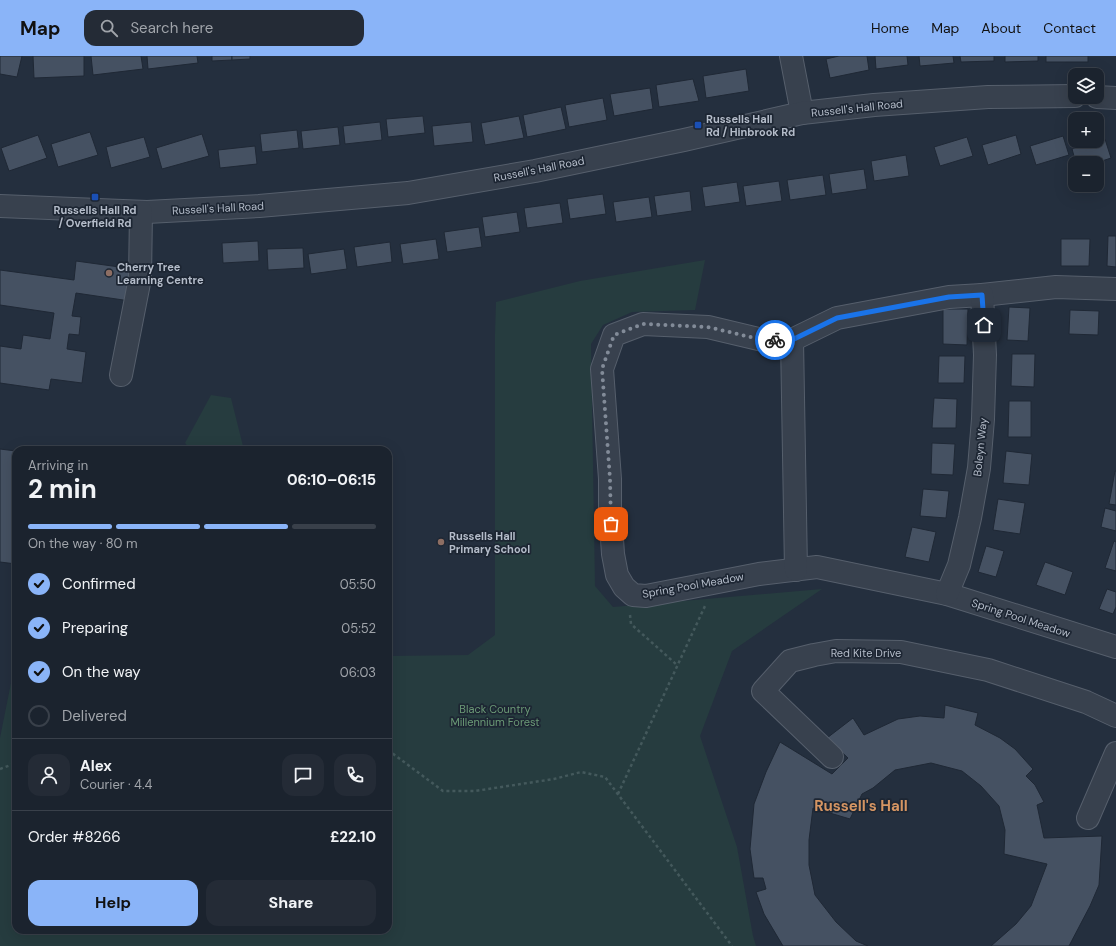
<!DOCTYPE html>
<html lang="en">
<head>
<meta charset="utf-8">
<style>
  body { margin:0; font-family:"DM Sans",sans-serif; background:#242b36; color:#f1f3f6; height:100vh; display:flex; flex-direction:column; font-size:15px; white-space:nowrap }
  * { box-sizing:border-box; margin:0 }
  p { font-size:13px; color:#a0a4aa }
  .icon { flex:none; width:22px; height:22px; fill:none; stroke:currentColor; stroke-width:2; stroke-linecap:round; stroke-linejoin:round }
  .map { position:relative; flex:1; overflow:hidden }
  .sheet { position:absolute; left:12px; top:390px; width:380px; height:488px; display:flex; flex-direction:column; background:#1b232e; border-radius:12px; box-shadow:0 4px 16px #0002,0 0 0 1px #39404a }
  .sheet>* { flex:none }
  .tools { position:absolute; left:1068px; top:12px; display:grid; gap:8px }
  .tools a { display:grid; place-items:center; width:36px; height:36px; border-radius:8px; background:#1b232e; box-shadow:0 4px 16px #0002,0 0 0 1px #39404a; font-size:20px }
  .pin { position:absolute; display:grid; place-items:center; width:34px; height:34px; color:#fff; margin:-17px; border-radius:8px; box-shadow:0 2px 6px #0006 }
  .courier { position:absolute; display:grid; place-items:center; width:40px; height:40px; margin:-20px; border:3px solid #1a73e8; border-radius:50%; background:#fff; color:#222; box-shadow:0 1px 5px #0007 }
  .headline em { font-style:normal; font-weight:700 }
  .headline div { display:flex; flex-direction:column-reverse }
  .headline { display:flex; align-items:center; justify-content:space-between; height:68px; padding:0 16px }
  h1 { font-size:26px; font-weight:700; line-height:30px }
  .bar { display:grid; grid-template-columns:repeat(4,1fr); gap:6px 4px; align-content:center; height:48px; padding:0 16px }
  .bar i { height:5px; border-radius:3px; background:#39404a }
  .bar .active { background:#8ab4f8 }
  .bar p { grid-column:span 4 }
  .line { display:flex; align-items:center; gap:10px; padding:0 16px; border-top:1px solid #39404a }
  .line div { flex:1 }
  .round { display:grid; place-items:center; flex:none; width:42px; height:42px; border-radius:12px; background:#242b36 }
  ol { padding:0 16px; list-style:none }
  li { display:flex; align-items:center; gap:12px; height:44px }
  li p { margin-inline-start:auto }
  li .icon { padding:4px; border-radius:50%; background:#8ab4f8; color:#111; stroke-width:4 }
  li:last-child { color:#a0a4aa }
  li i { width:22px; height:22px; border:2px solid #39404a; border-radius:50% }
  .primary-button { display:flex; gap:8px; margin-top:auto; padding:8px 16px }
  .primary-button a { flex:1; height:46px; border-radius:12px; background:#8ab4f8; color:#111; font-size:16px; font-weight:700; line-height:46px; text-align:center }
  .primary-button a+a { background:#242b36; color:#f1f3f6 }
  header { display:flex; align-items:center; gap:24px; box-sizing:border-box; height:56px; padding:0 20px; background:#8ab4f8; color:#111 }
  header strong { font-size:19px }
  nav { display:flex; gap:22px; margin-inline-start:auto; font-size:14px }
  .search { width:280px; height:36px; background:#242b36; display:flex; align-items:center; gap:10px; box-sizing:border-box; padding:0 14px; border-radius:12px; color:#a0a4aa; font-size:15px }
  .map>svg:first-child { display:block }
  .green { fill:#263c3f }
  .building { fill:#455162; stroke:#1f2835 }
  .lines { fill:none; stroke-linecap:round; stroke-linejoin:round }
  .minor-casing { stroke:#565f6c; stroke-width:24 }
  .path { stroke:#44595c; stroke-width:2.5; stroke-dasharray:3 3; stroke-linecap:butt }
  .minor { stroke:#38414e; stroke-width:22 }
  .done { stroke:#828b98; stroke-width:4; stroke-dasharray:0 7.2 }
  .route { stroke:#1a73e8; stroke-width:5 }
  .transit-dot { fill:#1a4fb4; stroke:#1d2633; stroke-width:1.5 }
  .education-dot { fill:#8d6e63; stroke:#1d2633; stroke-width:1.5 }
  .labels { text-anchor:middle; stroke-width:3.5; stroke-linejoin:round; paint-order:stroke }
  .street-label { font-size:11px; fill:#b4bcc9; stroke:#1d2633 }
  .poi-label { font-size:11px; font-weight:bold; fill:#b4bcc9; stroke:#1d2633; text-anchor:start }
  .park-label { font-size:11px; fill:#6b9a76; stroke:#1d2633 }
  .district-label { font-size:15px; font-weight:bold; fill:#d59563; stroke:#1d2633 }
</style>
</head>
<body>
<header>
<strong>Map</strong>
<div class="search"><svg class="icon" aria-label="search" viewBox="0 0 24 24"><circle cx="10" cy="10" r="6"/><path d="M15 15l6 6"/></svg>Search here</div>
<nav><a>Home</a><a>Map</a><a>About</a><a>Contact</a></nav>
</header>
<div class="map">
<svg width="1116" height="890" viewBox="0 0 1116 890">
  <rect width="100%" height="100%" fill="#242f3e"/>
  <!-- green -->
  <g class="green">
    <polygon points="705,204 695,254 632,256 603,269 591,288 595,530 613,551 822,533 732,595 700,680 737,791 753,880 756,890 0,890 0,682 16,602 16,874 388,874 388,600 468,599 495,579 495,278 496,246 580,225"/>
    <polygon points="211,339 231,342 244,394 191,394 185,387"/>
  </g>
  <!-- building -->
  <g class="building">
    <polygon points="0,0 22,0 17,21 0,18"/>
    <polygon points="33,0 84,0 84,20 34,22"/>
    <polygon points="91,0 141,0 143,13 93,19"/>
    <polygon points="147,0 197,0 198,7 148,13"/>
    <polygon points="212,0 232,0 232,4 212,5"/>
    <polygon points="232,0 250,0 250,3 232,4"/>
    <polygon points="839,0 867,0 869,14 830,22 826,3"/>
    <polygon points="875,0 907,0 908,9 876,13"/>
    <polygon points="919,0 953,0 954,7 920,10"/>
    <polygon points="960,0 994,0 994,5 961,6"/>
    <polygon points="1005,0 1038,0 1038,5 1005,6"/>
    <rect x="1046" y="0" width="42" height="6"/>
    <polygon points="746,13 749,35 706,42 703,20"/>
    <polygon points="693,23 699,45 659,51 656,29"/>
    <polygon points="650,32 653,53 614,60 610,38"/>
    <polygon points="603,42 607,64 569,71 565,49"/>
    <polygon points="561,51 566,73 527,81 523,59"/>
    <polygon points="423,60 425,77 388,81 386,63"/>
    <polygon points="519,60 524,82 485,89 481,67"/>
    <polygon points="380,66 382,84 345,88 343,70"/>
    <polygon points="471,66 473,86 434,90 432,70"/>
    <polygon points="338,71 340,89 303,93 301,75"/>
    <polygon points="297,74 299,92 262,96 260,78"/>
    <polygon points="90,76 98,99 58,111 51,88"/>
    <polygon points="202,78 209,100 162,113 156,92"/>
    <polygon points="38,79 47,102 9,115 1,92"/>
    <polygon points="1016,79 1021,98 988,109 982,89"/>
    <polygon points="1063,80 1069,99 1036,109 1030,90"/>
    <polygon points="144,81 150,101 111,112 106,91"/>
    <polygon points="967,81 973,100 940,110 934,91"/>
    <polygon points="1105,83 1111,102 1096,107 1076,107 1072,93"/>
    <polygon points="255,90 257,108 220,112 218,94"/>
    <polygon points="906,99 909,120 874,125 871,105"/>
    <polygon points="864,113 867,133 832,138 829,118"/>
    <polygon points="823,119 826,139 790,144 787,124"/>
    <polygon points="779,125 782,145 746,150 743,130"/>
    <polygon points="737,126 740,146 705,151 702,131"/>
    <polygon points="690,135 692,155 657,160 654,140"/>
    <polygon points="603,138 606,158 570,163 567,143"/>
    <polygon points="649,141 652,161 616,166 613,146"/>
    <polygon points="560,147 563,167 527,172 524,152"/>
    <polygon points="517,156 520,176 485,181 482,161"/>
    <polygon points="479,171 482,191 447,196 444,176"/>
    <polygon points="1108,180 1116,180 1116,211 1107,210"/>
    <polygon points="436,183 439,203 403,208 400,188"/>
    <polygon points="1061,183 1090,183 1089,210 1061,210"/>
    <polygon points="258,185 259,205 223,207 222,187"/>
    <polygon points="390,186 392,206 357,211 354,191"/>
    <polygon points="303,192 304,212 268,214 267,193"/>
    <polygon points="344,193 347,213 311,218 308,198"/>
    <polygon points="76,205 134,213 130,245 76,237 72,260 81,261 79,279 69,278 67,293 86,296 82,327 51,323 49,334 0,327 0,290 21,293 23,279 50,283 54,257 0,249 0,214 74,224"/>
    <polygon points="1009,251 1030,252 1028,285 1007,284"/>
    <polygon points="943,253 968,253 967,289 943,288"/>
    <polygon points="1070,254 1099,255 1098,279 1069,278"/>
    <polygon points="1012,298 1035,298 1034,331 1011,330"/>
    <polygon points="939,300 965,300 964,327 938,327"/>
    <polygon points="934,342 957,343 956,372 932,372"/>
    <polygon points="1009,345 1031,345 1031,381 1008,381"/>
    <polygon points="932,387 955,388 953,419 931,418"/>
    <polygon points="0,393 16,395 16,508 0,506"/>
    <polygon points="1006,395 1032,398 1029,429 1003,427"/>
    <polygon points="1115,415 1116,415 1116,449 1109,448"/>
    <polygon points="923,433 949,435 946,462 920,460"/>
    <polygon points="998,443 1025,447 1020,478 993,474"/>
    <polygon points="1105,452 1116,455 1116,475 1101,471"/>
    <polygon points="912,471 936,476 929,506 905,501"/>
    <polygon points="1114,485 1116,486 1116,515 1105,512"/>
    <polygon points="986,490 1004,495 996,521 978,516"/>
    <polygon points="1045,506 1073,516 1065,539 1036,529"/>
    <polygon points="1107,533 1116,536 1116,551 1113,558 1099,553"/>
    <polygon points="945,649 978,657 975,669 1000,682 1015,693 1033,713 1026,720 1035,729 1044,746 1037,749 1044,782 1102,780 1099,829 1090,850 1069,890 991,890 1016,868 1031,850 1047,808 1004,798 1005,774 999,750 981,730 962,715 931,707 895,714 873,732 862,738 850,763 813,752 809,784 809,809 815,839 836,866 856,885 868,890 783,890 764,858 756,836 766,833 763,822 754,822 750,793 754,748 766,716 780,686 832,718 848,702 827,682 853,662 864,679 898,663 920,660 944,662"/>
  </g>
  <g class="lines">
    <!-- minor casing -->
    <g class="minor-casing">
      <g id="minor">
        <polyline points="791,0 802,57"/>
        <polyline points="1097,41 1116,42"/>
        <polyline points="0,150 147,156 259,150 408,137 535,115 684,84 802,57 874,49 988,41 1075,40"/>
        <polyline points="1116,233 1056,231 982,239 949,241 837,262 792,284 763,284 708,271 643,268 614,279 602,313 610,423 610,453 613,498 617,519 624,531 633,539 646,540 759,518 817,511 947,538 1116,591"/>
        <polyline points="792,284 796,514"/>
        <polyline points="121,319 140,222 141,156"/>
        <polyline points="947,538 959,509 970,462 979,412 983,363 985,299 982,239"/>
        <polyline points="832,701 763,635 790,605 814,599 836,595 901,596 988,614 1086,646 1116,660"/>
        <polyline points="1088,762 1116,697"/>
      </g>
    </g>
    <!-- path -->
    <g class="path">
      <polyline points="630,559 631,568 677,609"/>
      <polyline points="388,694 443,735 475,735 554,723 581,716 605,721 732,890"/>
      <polyline points="0,713 16,707"/>
      <polyline points="618,738 705,550"/>
    </g>
    <!-- minor -->
    <use href="#minor" class="minor"/>
  </g>
  <g class="lines">
    <!-- done -->
    <polyline class="done" points="611,468 610,423 602,313 614,279 643,268 708,271 763,284 775,284"/>
    <!-- route -->
    <polyline class="route" points="775,284 792,284 837,262 949,241 982,239 984,269"/>
  </g>
  <!-- markers -->
  <g class="transit-dot">
    <rect x="694" y="65" width="8" height="8" rx="2"/>
    <rect x="91" y="137" width="8" height="8" rx="2"/>
  </g>
  <g class="education-dot">
    <circle cx="109" cy="217" r="4"/>
    <circle cx="441" cy="486" r="4"/>
  </g>
  <g class="labels">
    <!-- street labels -->
    <g class="street-label">
      <text transform="translate(857 52) rotate(-6)" y="4">Russell's Hall Road</text>
      <text transform="translate(539 113) rotate(-11)" y="4">Russell's Hall Road</text>
      <text transform="translate(218 152) rotate(-3)" y="4">Russell's Hall Road</text>
      <text transform="translate(980 391) rotate(-84)" y="4">Boleyn Way</text>
      <text transform="translate(693 529) rotate(-10)" y="4">Spring Pool Meadow</text>
      <text transform="translate(1021 562) rotate(18)" y="4">Spring Pool Meadow</text>
      <text x="866" y="601">Red Kite Drive</text>
    </g>
    <!-- poi labels -->
    <g class="poi-label">
      <text x="706" y="67">Russells Hall<tspan x="706" dy="13">Rd / Hinbrook Rd</tspan></text>
      <text x="95" y="158" text-anchor="middle">Russells Hall Rd<tspan x="95" dy="13">/ Overfield Rd</tspan></text>
      <text x="117" y="215">Cherry Tree<tspan x="117" dy="13">Learning Centre</tspan></text>
      <text x="449" y="484">Russells Hall<tspan x="449" dy="13">Primary School</tspan></text>
    </g>
    <!-- park labels -->
    <g class="park-label">
      <text x="495" y="657">Black Country<tspan x="495" dy="13">Millennium Forest</tspan></text>
    </g>
    <!-- district labels -->
    <g class="district-label">
      <text x="861" y="755">Russell's Hall</text>
    </g>
  </g>
</svg>
<div class="tools">
<a><svg class="icon" aria-label="layers" viewBox="0 0 24 24"><path d="M12 4l9 5-9 5-9-5zM3 14l9 5 9-5"/></svg></a>
<a>+</a>
<a>−</a>
</div>
<div class="pin" style="left:611px;top:468px;background:#ea580c"><svg class="icon" aria-label="bag" viewBox="0 0 24 24"><path d="M5 8h14l-1 12H6zM9 8a3 3 0 0 1 6 0"/></svg></div>
<div class="pin" style="left:984px;top:269px;background:#1f2937"><svg class="icon" aria-label="home" viewBox="0 0 24 24"><path d="M3 11l9-7 9 7M6 9v11h12V9"/></svg></div>
<div class="courier" style="left:775px;top:284px"><svg class="icon" aria-label="bike" viewBox="0 0 24 24"><circle cx="6" cy="16" r="4"/><circle cx="18" cy="16" r="4"/><path d="M6 16l4-8h5l3 8M10 8l3 8H6M13 5h3"/></svg></div>
<section class="sheet">
<div class="headline"><div><h1>2 min</h1><p>Arriving in</p></div><em>06:10–06:15</em></div>
<div class="bar"><i class="active"></i><i class="active"></i><i class="active"></i><i></i><p>On the way · 80 m</p></div>
<ol>
<li><svg class="icon" aria-label="check" viewBox="0 0 24 24"><path d="M5 12l5 5 9-10"/></svg>Confirmed<p>05:50</p></li>
<li><svg class="icon" aria-label="check" viewBox="0 0 24 24"><path d="M5 12l5 5 9-10"/></svg>Preparing<p>05:52</p></li>
<li><svg class="icon" aria-label="check" viewBox="0 0 24 24"><path d="M5 12l5 5 9-10"/></svg>On the way<p>06:03</p></li>
<li><i></i>Delivered</li>
</ol>
<div class="line" style="height:72px"><a class="round"><svg class="icon" aria-label="person" viewBox="0 0 24 24"><circle cx="12" cy="8" r="4"/><path d="M4 21q1-7 8-7t8 7"/></svg></a><div><b>Alex</b><p>Courier · 4.4</p></div><a class="round"><svg class="icon" aria-label="chat" viewBox="0 0 24 24"><path d="M4 5h16v11H9l-5 4z"/></svg></a><a class="round"><svg class="icon" aria-label="phone" viewBox="0 0 24 24"><path d="M5 4h4l2 5-3 2q2 4 5 5l2-3 5 2v4C11 20 4 13 5 4z"/></svg></a></div>
<div class="line" style="height:52px"><div>Order #8266</div><b>£22.10</b></div>
<div class="primary-button"><a>Help</a><a>Share</a></div>
</section>
</div>
</body>
</html>
